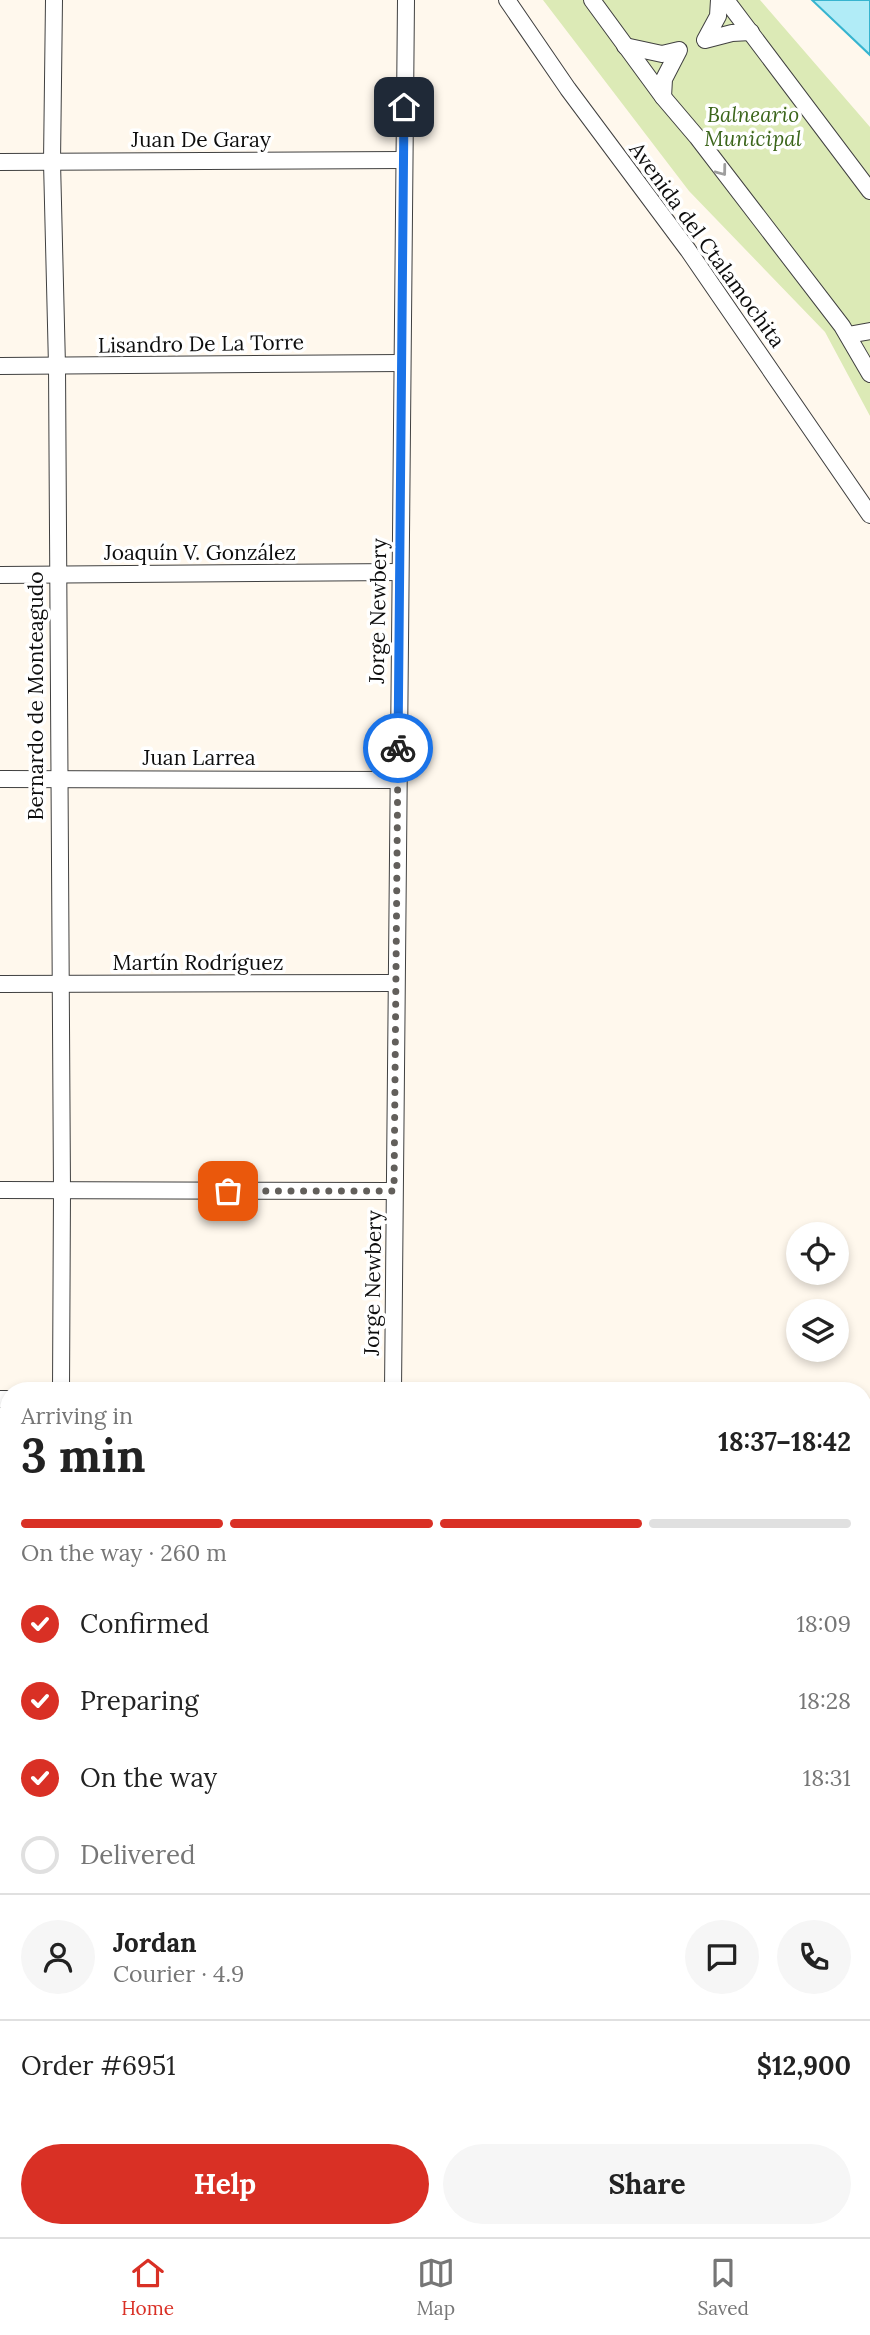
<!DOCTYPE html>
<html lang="en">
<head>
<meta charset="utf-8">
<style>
  body { margin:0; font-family:Lora,serif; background:#f6f6f6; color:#222; height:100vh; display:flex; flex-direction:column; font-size:26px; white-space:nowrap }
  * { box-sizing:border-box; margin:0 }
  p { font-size:23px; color:#767676 }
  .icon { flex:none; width:38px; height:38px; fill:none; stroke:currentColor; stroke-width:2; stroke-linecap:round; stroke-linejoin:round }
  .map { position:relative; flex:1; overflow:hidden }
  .side { position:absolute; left:0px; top:1382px; width:872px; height:856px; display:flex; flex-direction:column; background:#fff; border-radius:28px 28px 0 0; box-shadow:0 4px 10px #0003 }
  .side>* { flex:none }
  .controls { position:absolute; left:786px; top:1222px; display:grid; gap:14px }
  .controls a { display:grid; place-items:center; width:63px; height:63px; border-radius:50%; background:#fff; box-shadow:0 4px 10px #0003; font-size:35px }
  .pin { position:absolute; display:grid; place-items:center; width:60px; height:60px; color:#fff; margin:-30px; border-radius:14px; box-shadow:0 4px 10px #0006 }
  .courier { position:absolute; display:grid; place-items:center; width:70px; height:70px; margin:-35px; border:5px solid #1a73e8; border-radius:50%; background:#fff; color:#222; box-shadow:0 2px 9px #0007 }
  .head em { font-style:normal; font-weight:700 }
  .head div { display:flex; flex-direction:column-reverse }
  .head { display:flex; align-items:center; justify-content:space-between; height:119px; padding:0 21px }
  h1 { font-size:46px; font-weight:700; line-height:52px }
  .bar { display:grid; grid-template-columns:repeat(4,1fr); gap:10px 7px; align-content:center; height:84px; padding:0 21px }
  .bar i { height:9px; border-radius:5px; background:#e0e0e0 }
  .bar .active { background:#d93025 }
  .bar p { grid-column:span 4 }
  .line { display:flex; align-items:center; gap:18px; padding:0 21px; border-top:2px solid #e0e0e0 }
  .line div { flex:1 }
  .round { display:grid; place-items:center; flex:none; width:74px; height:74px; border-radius:37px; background:#f6f6f6 }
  ol { padding:0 21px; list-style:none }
  li { display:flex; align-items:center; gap:21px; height:77px }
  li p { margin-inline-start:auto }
  li .icon { padding:7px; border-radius:50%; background:#d93025; color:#fff; stroke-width:4 }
  li:last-child { color:#767676 }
  li i { width:38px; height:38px; border:4px solid #e0e0e0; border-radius:50% }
  .cta { display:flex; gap:14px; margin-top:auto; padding:14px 21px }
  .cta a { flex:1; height:80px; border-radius:42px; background:#d93025; color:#fff; font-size:28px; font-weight:700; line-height:80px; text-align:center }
  .cta a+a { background:#f6f6f6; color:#222 }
  .menu { display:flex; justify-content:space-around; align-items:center; height:98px; border-top:2px solid #e0e0e0; background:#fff; font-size:19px; color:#767676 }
  .menu a { display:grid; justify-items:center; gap:4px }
  .menu .active { color:#d93025 }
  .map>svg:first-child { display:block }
  .green { fill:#dceab6 }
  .water { fill:#b1ecf7; stroke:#37b4cf; stroke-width:2 }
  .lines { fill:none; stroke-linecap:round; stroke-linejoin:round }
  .minor-casing { stroke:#404040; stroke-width:18 }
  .path { stroke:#2f2f2f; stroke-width:2.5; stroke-dasharray:7 3.5; stroke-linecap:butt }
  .minor { stroke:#fff; stroke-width:16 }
  .oneway { stroke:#9e9e9e }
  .done { stroke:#625f5b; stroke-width:7; stroke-dasharray:0 12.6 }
  .route { stroke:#1a73e8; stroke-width:9 }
  .labels { text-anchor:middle; stroke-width:7; stroke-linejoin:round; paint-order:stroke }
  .park-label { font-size:21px; font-style:italic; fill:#3c661c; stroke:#fff }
  .street-label { font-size:21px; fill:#0d0d0d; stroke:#fff }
</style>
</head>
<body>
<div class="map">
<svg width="870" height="2237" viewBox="0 0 870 2237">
  <rect width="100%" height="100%" fill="#fff8ed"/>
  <!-- green -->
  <g class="green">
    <polygon points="543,0 760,0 870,127 870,416 825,332 689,191"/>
    <rect x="70" y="2230" width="231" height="7"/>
  </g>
  <!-- water -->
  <polygon class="water" points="812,0 870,0 870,55"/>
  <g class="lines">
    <!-- minor casing -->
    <g class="minor-casing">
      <g id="minor">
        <polyline points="54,0 52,162 57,366 62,1190 61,1391"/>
        <polyline points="507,0 568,89 688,250 870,515"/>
        <polyline points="592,0 663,97 697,137 842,326 870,374"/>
        <polyline points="719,0 718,16 705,40 732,33 751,32"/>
        <polyline points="726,0 870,191"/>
        <polyline points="625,46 662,54 679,50 664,79 663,97"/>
        <polyline points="0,162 403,160"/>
        <polyline points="848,335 870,331"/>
        <polyline points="0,366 402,363"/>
        <polyline points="0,575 400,572"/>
        <polyline points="0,779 398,780"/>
        <polyline points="0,984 396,983"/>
        <polyline points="0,1190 394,1191"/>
        <polyline points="393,1391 406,0"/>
        <polyline points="0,1399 9,1399"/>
        <polyline points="0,1603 9,1603"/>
        <polyline points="0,1810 9,1810"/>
        <polyline points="0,2015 9,2015"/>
        <polyline points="0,2217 9,2217"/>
        <polyline points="70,2230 70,2237"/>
        <polyline points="301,2230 301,2237"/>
        <polyline points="385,2237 386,2230"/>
      </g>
    </g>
    <!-- path -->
    <polyline class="path" points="863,1759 870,1756"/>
    <!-- minor -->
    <use href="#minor" class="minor"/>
  </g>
  <!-- one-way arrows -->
  <defs><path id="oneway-chevron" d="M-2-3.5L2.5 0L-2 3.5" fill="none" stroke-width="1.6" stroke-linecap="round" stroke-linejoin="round" transform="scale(1.75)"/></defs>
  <use class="oneway" href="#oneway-chevron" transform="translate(722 171) rotate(53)"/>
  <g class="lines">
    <!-- done -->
    <polyline class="done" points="228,1191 394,1191 398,748"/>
    <!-- route -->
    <polyline class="route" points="398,748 404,107"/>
  </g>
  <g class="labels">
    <!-- park labels -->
    <g class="park-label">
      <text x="753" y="122">Balneario<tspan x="753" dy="24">Municipal</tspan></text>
    </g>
    <!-- street labels -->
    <g class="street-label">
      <text x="201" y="147">Juan De Garay</text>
      <text transform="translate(707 245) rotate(54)" y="7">Avenida del Ctalamochita</text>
      <text transform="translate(201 344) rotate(-1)" y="7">Lisandro De La Torre</text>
      <text x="200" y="560">Joaquín V. González</text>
      <text transform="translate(378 611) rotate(-89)" y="7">Jorge Newbery</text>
      <text transform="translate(36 696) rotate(-90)" y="7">Bernardo de Monteagudo</text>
      <text x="199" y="765">Juan Larrea</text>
      <text x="198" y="970">Martín Rodríguez</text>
      <text transform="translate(373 1283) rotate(-89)" y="7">Jorge Newbery</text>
    </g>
  </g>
</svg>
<div class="controls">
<a><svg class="icon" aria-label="locate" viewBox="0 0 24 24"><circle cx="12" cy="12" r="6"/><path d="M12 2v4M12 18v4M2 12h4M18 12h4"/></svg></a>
<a><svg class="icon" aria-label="layers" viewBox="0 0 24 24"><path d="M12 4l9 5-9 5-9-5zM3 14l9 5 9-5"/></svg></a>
</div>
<div class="pin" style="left:228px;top:1191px;background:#ea580c"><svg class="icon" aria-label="bag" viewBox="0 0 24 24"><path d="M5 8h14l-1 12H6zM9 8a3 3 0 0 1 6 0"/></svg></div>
<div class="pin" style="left:404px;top:107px;background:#1f2937"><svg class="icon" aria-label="home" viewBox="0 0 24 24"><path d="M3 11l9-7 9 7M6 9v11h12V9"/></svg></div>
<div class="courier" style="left:398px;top:748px"><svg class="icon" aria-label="bike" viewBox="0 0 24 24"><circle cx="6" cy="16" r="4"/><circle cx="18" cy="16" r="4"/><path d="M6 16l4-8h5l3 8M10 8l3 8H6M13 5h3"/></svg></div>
<section class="side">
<div class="head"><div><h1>3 min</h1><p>Arriving in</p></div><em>18:37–18:42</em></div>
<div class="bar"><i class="active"></i><i class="active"></i><i class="active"></i><i></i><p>On the way · 260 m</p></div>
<ol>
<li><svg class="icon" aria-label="check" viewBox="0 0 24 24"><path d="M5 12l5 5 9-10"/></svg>Confirmed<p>18:09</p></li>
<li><svg class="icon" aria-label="check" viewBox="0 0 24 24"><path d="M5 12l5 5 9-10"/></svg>Preparing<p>18:28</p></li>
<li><svg class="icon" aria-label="check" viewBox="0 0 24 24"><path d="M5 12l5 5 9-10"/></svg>On the way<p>18:31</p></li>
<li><i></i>Delivered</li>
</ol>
<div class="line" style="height:126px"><a class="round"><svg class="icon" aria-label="person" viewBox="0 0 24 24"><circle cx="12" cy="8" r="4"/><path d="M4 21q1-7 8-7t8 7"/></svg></a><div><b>Jordan</b><p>Courier · 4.9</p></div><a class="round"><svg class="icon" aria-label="chat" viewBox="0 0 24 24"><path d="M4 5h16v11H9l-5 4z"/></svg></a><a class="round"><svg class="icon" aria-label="phone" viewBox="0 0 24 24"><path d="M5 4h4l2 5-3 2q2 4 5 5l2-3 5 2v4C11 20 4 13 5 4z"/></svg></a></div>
<div class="line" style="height:91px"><div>Order #6951</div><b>$12,900</b></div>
<div class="cta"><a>Help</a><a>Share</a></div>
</section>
</div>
<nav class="menu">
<a class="active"><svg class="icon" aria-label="home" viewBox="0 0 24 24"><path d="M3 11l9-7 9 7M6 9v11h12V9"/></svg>Home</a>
<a><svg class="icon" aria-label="map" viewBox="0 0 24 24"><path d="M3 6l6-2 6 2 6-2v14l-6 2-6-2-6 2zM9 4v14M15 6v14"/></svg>Map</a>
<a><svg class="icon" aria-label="saved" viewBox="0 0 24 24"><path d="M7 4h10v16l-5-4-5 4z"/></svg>Saved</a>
</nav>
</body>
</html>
